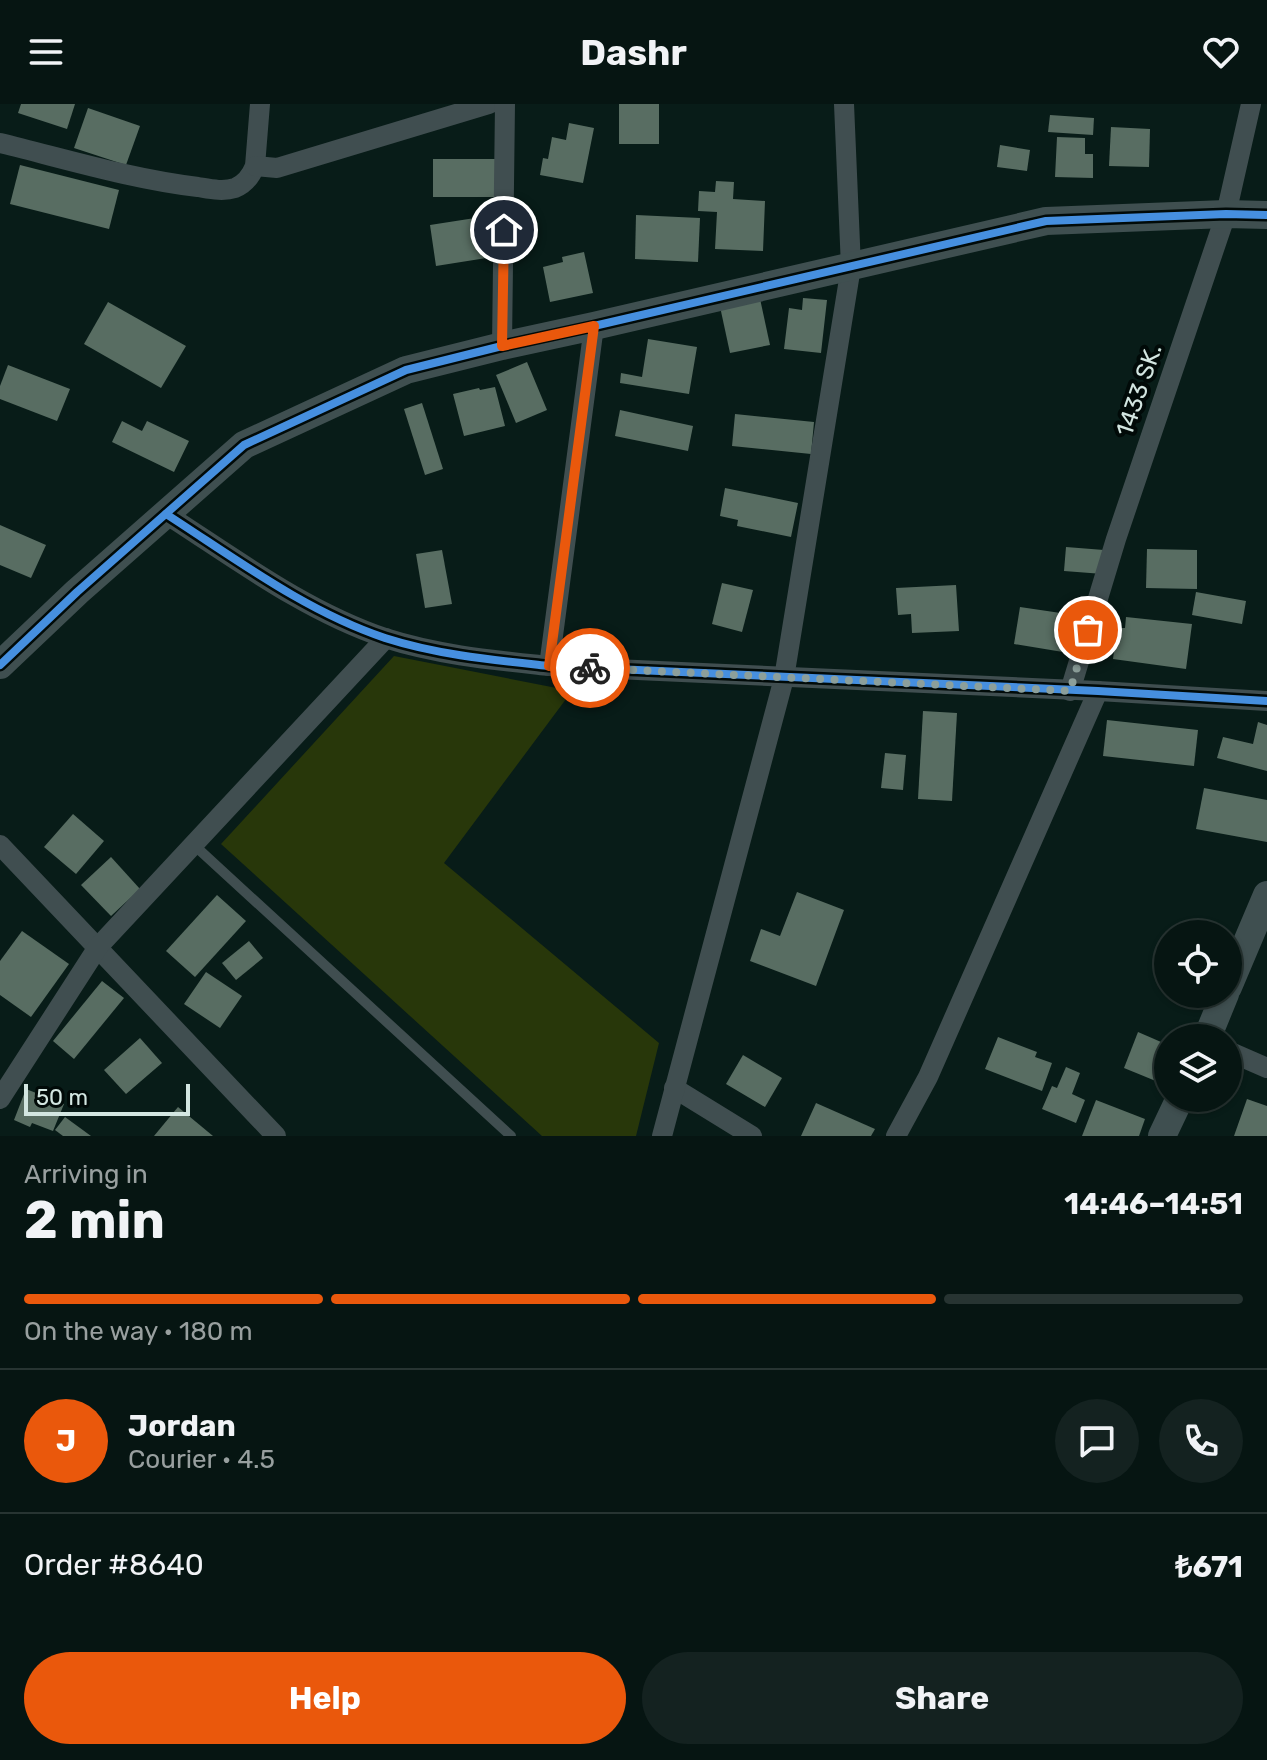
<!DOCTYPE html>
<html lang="en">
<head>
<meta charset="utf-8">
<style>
  body { margin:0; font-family:Rubik,sans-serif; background:#142220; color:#f1f3f6; height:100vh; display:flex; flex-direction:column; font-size:30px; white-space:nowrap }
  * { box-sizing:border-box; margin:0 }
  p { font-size:26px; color:#989f9f }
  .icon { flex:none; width:44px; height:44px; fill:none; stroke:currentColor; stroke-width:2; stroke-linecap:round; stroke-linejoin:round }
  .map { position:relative; height:1032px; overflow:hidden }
  .side { display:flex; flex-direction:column; background:#061512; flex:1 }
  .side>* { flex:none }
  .tools { position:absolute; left:1154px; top:816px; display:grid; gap:16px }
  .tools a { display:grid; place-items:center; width:88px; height:88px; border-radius:50%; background:#061512; box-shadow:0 2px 6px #0004,0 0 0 2px #273432; font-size:40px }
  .scale { position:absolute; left:24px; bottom:20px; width:166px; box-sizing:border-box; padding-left:8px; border:4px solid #d3e6e1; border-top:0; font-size:22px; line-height:28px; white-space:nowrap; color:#d3e6e1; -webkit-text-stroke:6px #010a08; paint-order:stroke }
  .pin { position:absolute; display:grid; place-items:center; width:68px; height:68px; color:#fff; margin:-34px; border:4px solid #fff; border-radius:50%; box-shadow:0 2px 8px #0007 }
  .courier { position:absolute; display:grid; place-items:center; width:80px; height:80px; margin:-40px; border:6px solid #ea580c; border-radius:50%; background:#fff; color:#222; box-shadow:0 2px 10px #0007 }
  .overview em { font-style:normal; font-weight:700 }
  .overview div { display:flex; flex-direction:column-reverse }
  .overview { display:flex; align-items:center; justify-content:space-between; height:136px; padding:0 24px }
  h1 { font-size:52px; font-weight:700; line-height:60px }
  .bar { display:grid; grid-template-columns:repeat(4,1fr); gap:12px 8px; align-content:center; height:96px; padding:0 24px }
  .bar i { height:10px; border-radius:6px; background:#273432 }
  .bar .active { background:#ea580c }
  .bar p { grid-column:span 4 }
  .line { display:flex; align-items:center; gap:20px; padding:0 24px; border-top:2px solid #273432 }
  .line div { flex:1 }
  .round { display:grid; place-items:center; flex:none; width:84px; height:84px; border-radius:42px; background:#142220 }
  .cta { display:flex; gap:16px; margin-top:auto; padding:16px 24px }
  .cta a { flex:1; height:92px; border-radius:48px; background:#ea580c; color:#fff; font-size:32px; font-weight:700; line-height:92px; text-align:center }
  .cta a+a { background:#142220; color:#f1f3f6 }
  header { display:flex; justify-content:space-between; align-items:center; height:104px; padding:0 24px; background:#061512; font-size:36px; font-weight:700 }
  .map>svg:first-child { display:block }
  .green { fill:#28370a }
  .building { fill:#586d62 }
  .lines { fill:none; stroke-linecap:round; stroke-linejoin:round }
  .lane { stroke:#404e50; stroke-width:10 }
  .street { stroke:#404e50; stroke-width:20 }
  .secondary { stroke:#3f4f50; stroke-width:28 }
  .cycleway-casing { stroke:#010a08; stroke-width:13 }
  .cycleway { stroke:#468fdf; stroke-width:8 }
  .done { stroke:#8c9f9b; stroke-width:8; stroke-dasharray:0 14.4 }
  .route { stroke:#ea580c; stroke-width:10 }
  .labels { text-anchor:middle; stroke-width:8; stroke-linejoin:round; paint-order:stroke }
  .street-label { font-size:24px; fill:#d3e6e1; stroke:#010a08 }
</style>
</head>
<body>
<header><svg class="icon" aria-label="menu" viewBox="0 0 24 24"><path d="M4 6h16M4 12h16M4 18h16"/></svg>Dashr<svg class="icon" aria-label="heart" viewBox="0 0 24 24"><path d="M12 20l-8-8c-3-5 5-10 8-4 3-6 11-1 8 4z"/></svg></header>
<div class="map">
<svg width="1267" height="1032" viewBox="0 0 1267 1032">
  <rect width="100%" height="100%" fill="#081c18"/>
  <!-- green -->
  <polygon class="green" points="394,552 572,587 444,759 659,939 636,1032 542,1032 221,740"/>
  <!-- building -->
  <g class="building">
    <polygon points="21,0 75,0 67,25 18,9"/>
    <rect x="619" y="0" width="40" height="40"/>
    <polygon points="88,4 140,22 126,61 74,44"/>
    <polygon points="1050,11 1094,14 1093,31 1048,28"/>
    <polygon points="569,19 594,24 583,79 540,71 543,54 548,55 552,33 566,36"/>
    <polygon points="1111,23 1150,25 1149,63 1109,62"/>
    <polygon points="1057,33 1085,34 1085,50 1093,50 1093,74 1055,73"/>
    <polygon points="1000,41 1030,46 1027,67 997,63"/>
    <rect x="433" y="55" width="63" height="38"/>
    <polygon points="20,61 119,86 109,125 10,100"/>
    <polygon points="716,77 734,78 733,95 765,97 763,147 715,145 717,108 698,107 699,87 715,88"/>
    <polygon points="636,111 700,114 698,158 635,155"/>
    <polygon points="475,114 476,122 494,119 499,152 436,162 430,121"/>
    <polygon points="584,148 593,189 550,198 543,163 563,158 562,153"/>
    <polygon points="759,190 770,241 730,249 719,198"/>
    <polygon points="803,194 827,196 821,249 784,245 789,204 802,206"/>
    <polygon points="108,198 186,242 161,284 84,240"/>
    <polygon points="648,235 697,243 689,290 620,279 621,269 642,273"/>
    <polygon points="527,258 547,306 516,319 496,271"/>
    <polygon points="8,261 70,285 57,317 0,295 0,282"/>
    <polygon points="495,283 505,322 464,332 453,290 479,284 480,286"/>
    <polygon points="422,299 443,365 425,371 404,305"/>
    <polygon points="620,306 693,322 688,347 615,332"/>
    <polygon points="735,310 814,318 811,350 732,342"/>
    <polygon points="122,317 142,327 147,317 189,337 174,368 112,338"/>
    <polygon points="725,384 798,399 791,433 737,422 738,416 720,412"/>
    <polygon points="0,421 46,441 31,474 0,461"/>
    <polygon points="1066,443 1104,446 1103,470 1064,467"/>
    <polygon points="1147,445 1197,446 1197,485 1146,484"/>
    <polygon points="442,446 452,500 425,504 416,450"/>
    <polygon points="722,479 753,486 742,528 712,520"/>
    <polygon points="956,481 959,527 912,529 911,510 898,511 896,484"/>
    <polygon points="1196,488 1246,497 1242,520 1192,511"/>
    <polygon points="1020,503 1081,512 1075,550 1014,540"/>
    <polygon points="1126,513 1192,520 1186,565 1113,555 1117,524 1125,524"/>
    <polygon points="923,607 957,609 952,697 918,695"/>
    <polygon points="1107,616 1198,626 1194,662 1103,652"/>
    <polygon points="1258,618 1267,621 1267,667 1217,654 1223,633 1253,640"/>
    <polygon points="885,649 906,651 903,686 881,684"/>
    <polygon points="1204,684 1267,696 1267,738 1196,725"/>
    <polygon points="73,710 104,737 76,770 44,743"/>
    <polygon points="111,753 140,785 111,812 81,781"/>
    <polygon points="797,788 844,806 816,882 750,857 761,825 780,832"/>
    <polygon points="217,791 246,817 195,873 166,847"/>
    <polygon points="22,827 69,860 31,913 0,891 0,857"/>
    <polygon points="249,837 263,854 236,876 222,859"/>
    <polygon points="206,868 242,892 220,924 184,900"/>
    <polygon points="102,877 124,894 74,955 53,937"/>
    <polygon points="1138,928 1168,941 1168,982 1124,964"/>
    <polygon points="998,933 1037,948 1035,953 1052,959 1042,987 985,965"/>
    <polygon points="140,934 162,959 126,990 104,966"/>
    <polygon points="743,951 782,974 765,1003 726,980"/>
    <polygon points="1066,963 1080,969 1072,990 1085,996 1076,1019 1042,1005 1052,982 1057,984"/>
    <polygon points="26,985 64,1000 53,1027 32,1019 30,1023 14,1016"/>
    <polygon points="1247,995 1267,1002 1267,1032 1234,1032"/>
    <polygon points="1096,996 1145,1015 1139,1032 1082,1032"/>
    <polygon points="816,999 875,1025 871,1032 801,1032"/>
    <polygon points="178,1003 213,1032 154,1032"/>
    <polygon points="65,1013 91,1032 63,1032 55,1026"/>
  </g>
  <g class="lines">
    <!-- lane -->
    <polyline class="lane" points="194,741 511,1032"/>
    <!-- street -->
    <g class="street">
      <path d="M0,39C66,55 131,75 198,83C210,85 223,88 235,84C245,80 251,72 255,62L260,0"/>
      <polyline points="255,62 277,64 489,0"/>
      <polyline points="502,242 505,0"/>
      <path d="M166,410C236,455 305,507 385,534C438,551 493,556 549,562L1098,587L1267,597"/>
      <polyline points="549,562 594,222"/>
      <polyline points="1070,587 1116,435 1226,110 1251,0"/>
      <polyline points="0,741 276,1032"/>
      <polyline points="1228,947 1267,964"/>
      <polyline points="674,984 752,1032"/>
      <polyline points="0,995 98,843 386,534"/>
      <polyline points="662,1032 784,574 851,163 844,0"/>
      <polyline points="896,1032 928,973 1098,587"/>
    </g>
    <!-- secondary -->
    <g class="secondary">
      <polyline points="0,561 77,488 244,341 406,266 502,242 594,222 1046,117 1226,110 1267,111"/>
      <polyline points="1228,883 1267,791"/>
      <polyline points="1207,934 1225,890"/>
      <polyline points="1162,1032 1180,994"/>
    </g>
    <!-- cycleway casing -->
    <g class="cycleway-casing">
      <g id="cycleway">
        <path d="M166,410C236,455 305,507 385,534C438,551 493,556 549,562L1098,587L1267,597"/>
        <polyline points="0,561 77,488 244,341 406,266 502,242 594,222 1046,117 1226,110 1267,111"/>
      </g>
    </g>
    <!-- cycleway -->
    <use href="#cycleway" class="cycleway"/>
  </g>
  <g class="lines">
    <!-- done -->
    <polyline class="done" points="590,564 1070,587 1088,526"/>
    <!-- route -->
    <polyline class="route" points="504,126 502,242 594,222 549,562 590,564"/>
  </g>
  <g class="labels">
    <!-- street labels -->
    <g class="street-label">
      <text transform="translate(1139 286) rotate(-71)" y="8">1433 SK.</text>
    </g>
  </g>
</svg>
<div class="tools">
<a><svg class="icon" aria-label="locate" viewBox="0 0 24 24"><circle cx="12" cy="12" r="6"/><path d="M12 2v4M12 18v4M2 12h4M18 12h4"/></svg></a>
<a><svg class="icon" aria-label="layers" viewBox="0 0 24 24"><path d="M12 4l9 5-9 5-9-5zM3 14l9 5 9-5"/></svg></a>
</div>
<div class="scale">50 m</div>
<div class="pin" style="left:1088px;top:526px;background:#ea580c"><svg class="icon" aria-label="bag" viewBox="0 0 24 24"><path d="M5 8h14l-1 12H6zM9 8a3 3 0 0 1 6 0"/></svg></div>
<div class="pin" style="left:504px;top:126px;background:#1f2937"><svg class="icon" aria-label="home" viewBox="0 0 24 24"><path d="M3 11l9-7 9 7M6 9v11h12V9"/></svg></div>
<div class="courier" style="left:590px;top:564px"><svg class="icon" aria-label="bike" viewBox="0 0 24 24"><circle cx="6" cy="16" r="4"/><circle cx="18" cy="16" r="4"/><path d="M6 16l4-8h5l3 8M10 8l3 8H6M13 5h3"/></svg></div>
</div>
<section class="side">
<div class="overview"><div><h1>2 min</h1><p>Arriving in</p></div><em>14:46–14:51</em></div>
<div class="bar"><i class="active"></i><i class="active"></i><i class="active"></i><i></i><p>On the way · 180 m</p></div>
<div class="line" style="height:144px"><b class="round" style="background:#ea580c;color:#fff">J</b><div><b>Jordan</b><p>Courier · 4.5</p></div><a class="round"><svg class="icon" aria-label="chat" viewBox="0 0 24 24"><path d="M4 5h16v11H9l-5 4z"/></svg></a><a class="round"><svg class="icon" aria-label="phone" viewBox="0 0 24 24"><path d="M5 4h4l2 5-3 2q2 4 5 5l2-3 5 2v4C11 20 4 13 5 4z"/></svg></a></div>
<div class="line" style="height:104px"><div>Order #8640</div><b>₺671</b></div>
<div class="cta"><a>Help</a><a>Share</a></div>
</section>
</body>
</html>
